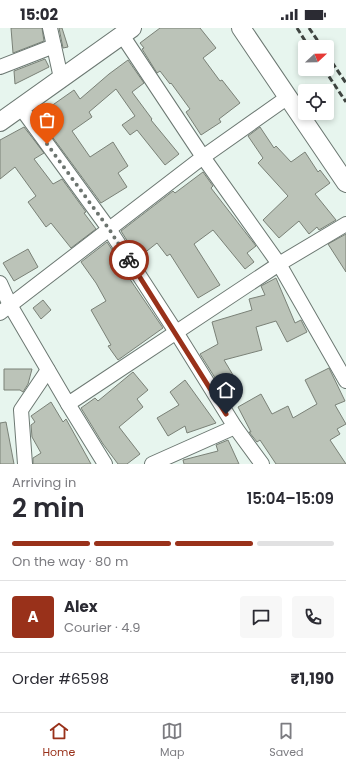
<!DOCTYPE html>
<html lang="en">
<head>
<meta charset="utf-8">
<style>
  body { margin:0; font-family:Poppins,sans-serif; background:#f7f7f7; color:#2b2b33; height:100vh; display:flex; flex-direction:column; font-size:15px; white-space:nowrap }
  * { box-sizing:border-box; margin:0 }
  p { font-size:13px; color:#7c7c81 }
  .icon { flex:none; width:22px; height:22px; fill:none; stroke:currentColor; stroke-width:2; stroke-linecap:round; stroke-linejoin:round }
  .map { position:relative; height:436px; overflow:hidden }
  .panel { display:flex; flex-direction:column; background:#fff; flex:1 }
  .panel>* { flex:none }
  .needle { width:26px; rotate:68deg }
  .fabs { position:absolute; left:298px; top:12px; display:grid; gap:8px }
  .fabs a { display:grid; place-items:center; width:36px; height:36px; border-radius:4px; background:#fff; box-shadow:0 2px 6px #0003; font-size:20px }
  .pin { position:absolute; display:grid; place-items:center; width:34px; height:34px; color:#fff; margin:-41px -17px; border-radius:50% 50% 50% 0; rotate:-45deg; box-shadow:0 0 4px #0007 }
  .pin .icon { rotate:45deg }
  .courier { position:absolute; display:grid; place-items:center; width:40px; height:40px; margin:-20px; border:3px solid #99311a; border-radius:50%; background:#fff; color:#222; box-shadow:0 1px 5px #0007 }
  .summary em { font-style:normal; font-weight:600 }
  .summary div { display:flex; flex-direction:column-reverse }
  .summary { display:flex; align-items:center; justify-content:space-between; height:68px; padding:0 12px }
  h1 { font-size:26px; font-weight:600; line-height:30px }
  .bar { display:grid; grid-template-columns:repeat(4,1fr); gap:6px 4px; align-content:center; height:48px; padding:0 12px }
  .bar i { height:5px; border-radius:3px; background:#e1e1e2 }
  .bar .current { background:#99311a }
  .bar p { grid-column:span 4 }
  .line { display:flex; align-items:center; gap:10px; padding:0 12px; border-top:1px solid #e1e1e2 }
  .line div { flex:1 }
  .round { display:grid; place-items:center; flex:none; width:42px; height:42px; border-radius:4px; background:#f7f7f7 }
  .status { display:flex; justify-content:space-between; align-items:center; height:28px; padding:0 20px; background:#fff; direction:ltr }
  .status svg { height:11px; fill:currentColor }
  .tabs { display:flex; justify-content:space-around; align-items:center; height:56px; border-top:1px solid #e1e1e2; background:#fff; font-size:11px; color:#7c7c81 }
  .tabs a { display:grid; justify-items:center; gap:2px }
  .tabs .current { color:#99311a }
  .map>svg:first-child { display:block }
  .building { fill:#bbc3b8; stroke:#7a8177 }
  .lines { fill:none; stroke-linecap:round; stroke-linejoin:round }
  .minor-casing { stroke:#6c7872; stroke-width:16 }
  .tertiary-casing { stroke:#6c7872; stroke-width:20 }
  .minor { stroke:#fff; stroke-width:14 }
  .tertiary { stroke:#fff; stroke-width:18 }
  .rail { stroke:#3f4541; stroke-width:3; stroke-dasharray:6 3; stroke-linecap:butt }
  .done { stroke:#6c746f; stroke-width:4; stroke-dasharray:0 7.2 }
  .route { stroke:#99311a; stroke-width:5 }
</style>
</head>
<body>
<div class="status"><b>15:02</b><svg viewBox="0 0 49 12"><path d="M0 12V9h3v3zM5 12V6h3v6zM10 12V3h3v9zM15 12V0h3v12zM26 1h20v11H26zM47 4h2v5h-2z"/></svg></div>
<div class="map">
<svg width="346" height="436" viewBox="0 0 346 436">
  <rect width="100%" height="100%" fill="#e7f5ee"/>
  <!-- building -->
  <g class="building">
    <polygon points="11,0 42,0 44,13 13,25"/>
    <polygon points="59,0 62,0 68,19 63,20"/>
    <polygon points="160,0 200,0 216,20 203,30 220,53 222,52 240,75 219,91 221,94 201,107 186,84 190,81 171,55 170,56 160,43 157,45 142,21 144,20 140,15"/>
    <polygon points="45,31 49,39 15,56 14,43"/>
    <polygon points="128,32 144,55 132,64 152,91 151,92 179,126 165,137 137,102 130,107 122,97 135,88 116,61 89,84 92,89 72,103 90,129 113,114 128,138 118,145 127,159 101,175 37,88 74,62 80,71 109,46"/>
    <polygon points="24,99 44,125 34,131 53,156 62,151 86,184 84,185 96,201 71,220 51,195 46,199 28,174 36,168 15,139 0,151 0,112"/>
    <polygon points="260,99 274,120 276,118 291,134 305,124 318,144 320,142 330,155 315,166 336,192 319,202 317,199 309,206 299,193 279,210 263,192 288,168 258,135 263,130 248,108"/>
    <polygon points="203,144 213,158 211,160 256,218 247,225 254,234 245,241 213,202 194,216 220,257 198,270 170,226 167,228 157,215 138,230 121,203 173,163 175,165"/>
    <polygon points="346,206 346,244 328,216"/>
    <polygon points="107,214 124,240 123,241 163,300 118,332 108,318 111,317 91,282 106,273 96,255 81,234"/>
    <polygon points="28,221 38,239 14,253 3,235"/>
    <polygon points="276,250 295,295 301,292 307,304 287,314 276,293 256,299 262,322 224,332 233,347 219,356 200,326 218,316 212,294 252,282 249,271 265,267 261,258"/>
    <polygon points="43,272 51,282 41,291 33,280"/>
    <polygon points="329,340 345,373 335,377 346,396 337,401 340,406 330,412 346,436 276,436 260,412 257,414 249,404 251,404 238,379 261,366 272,386 288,378 293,390 317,376 305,352"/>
    <polygon points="4,341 32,341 28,356 23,364 20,362 4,362"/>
    <polygon points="133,344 148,362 137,371 143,379 119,399 140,426 127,436 118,436 103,416 81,380 95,370 98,373"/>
    <polygon points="185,352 216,395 187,405 185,398 168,408 157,390 179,377 170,364"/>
    <polygon points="51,374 63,394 66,391 91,436 33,436 33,430 41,425 32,409 31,397 35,394 31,388"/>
    <polygon points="6,394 14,436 0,436 0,395"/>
    <polygon points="228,412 239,436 184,436 183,432 218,423 216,417"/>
  </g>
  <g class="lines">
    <!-- minor casing -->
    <g class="minor-casing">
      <g id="minor">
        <polyline points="50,0 61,50"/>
        <polyline points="122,7 203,129 279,236 346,353"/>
        <polyline points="0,39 54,18"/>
        <polyline points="21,80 109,201 176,304 235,399 262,436"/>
        <polyline points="0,255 10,277 68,376 279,236 346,196"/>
        <polyline points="0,285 203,129 288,69"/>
        <polyline points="68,376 105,436"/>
        <polyline points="25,436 21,382 48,342"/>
        <polyline points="152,436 235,399"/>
      </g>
    </g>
    <!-- tertiary casing -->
    <g class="tertiary-casing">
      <g id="tertiary">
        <polyline points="241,0 346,155"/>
        <polyline points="0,94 132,0"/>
      </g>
    </g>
    <!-- minor -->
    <use href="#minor" class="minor"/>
    <!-- tertiary -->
    <use href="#tertiary" class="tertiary"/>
    <!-- rail -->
    <g class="rail">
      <polyline points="297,0 309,19"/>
      <polyline points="309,0 322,19"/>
      <polyline points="327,27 346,55"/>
      <polyline points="324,41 346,74"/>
    </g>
  </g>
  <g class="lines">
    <!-- done -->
    <polyline class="done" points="47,116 109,201 129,232"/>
    <!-- route -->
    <polyline class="route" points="129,232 226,386"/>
  </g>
</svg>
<div class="fabs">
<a><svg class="needle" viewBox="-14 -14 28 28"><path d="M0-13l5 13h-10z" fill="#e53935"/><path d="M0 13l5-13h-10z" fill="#7c7c81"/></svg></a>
<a><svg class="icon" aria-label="locate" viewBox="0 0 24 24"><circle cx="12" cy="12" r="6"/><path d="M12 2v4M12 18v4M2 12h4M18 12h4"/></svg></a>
</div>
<div class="pin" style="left:47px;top:116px;background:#ea580c"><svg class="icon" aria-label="bag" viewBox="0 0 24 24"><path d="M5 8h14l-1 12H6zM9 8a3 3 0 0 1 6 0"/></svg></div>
<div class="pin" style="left:226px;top:386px;background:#1f2937"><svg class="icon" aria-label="home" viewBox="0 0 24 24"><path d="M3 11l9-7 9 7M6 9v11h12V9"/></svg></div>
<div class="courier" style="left:129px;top:232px"><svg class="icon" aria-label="bike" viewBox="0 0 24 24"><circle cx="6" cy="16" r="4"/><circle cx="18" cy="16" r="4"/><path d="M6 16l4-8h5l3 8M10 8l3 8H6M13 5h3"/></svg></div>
</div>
<section class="panel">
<div class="summary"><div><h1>2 min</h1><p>Arriving in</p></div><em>15:04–15:09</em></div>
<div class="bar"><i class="current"></i><i class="current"></i><i class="current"></i><i></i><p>On the way · 80 m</p></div>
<div class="line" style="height:72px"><b class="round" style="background:#99311a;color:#fff">A</b><div><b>Alex</b><p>Courier · 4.9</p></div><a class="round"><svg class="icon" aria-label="chat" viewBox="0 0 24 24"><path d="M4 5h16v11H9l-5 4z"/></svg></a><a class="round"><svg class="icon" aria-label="phone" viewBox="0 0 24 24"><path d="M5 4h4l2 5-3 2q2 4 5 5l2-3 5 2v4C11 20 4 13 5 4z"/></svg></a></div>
<div class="line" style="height:52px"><div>Order #6598</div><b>₹1,190</b></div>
</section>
<nav class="tabs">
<a class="current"><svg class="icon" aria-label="home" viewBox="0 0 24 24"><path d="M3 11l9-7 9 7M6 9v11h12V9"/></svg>Home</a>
<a><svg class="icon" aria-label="map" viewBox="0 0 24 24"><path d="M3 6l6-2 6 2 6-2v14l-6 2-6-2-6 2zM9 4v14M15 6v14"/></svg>Map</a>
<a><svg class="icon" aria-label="saved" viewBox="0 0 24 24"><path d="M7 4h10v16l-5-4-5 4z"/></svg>Saved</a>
</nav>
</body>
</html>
